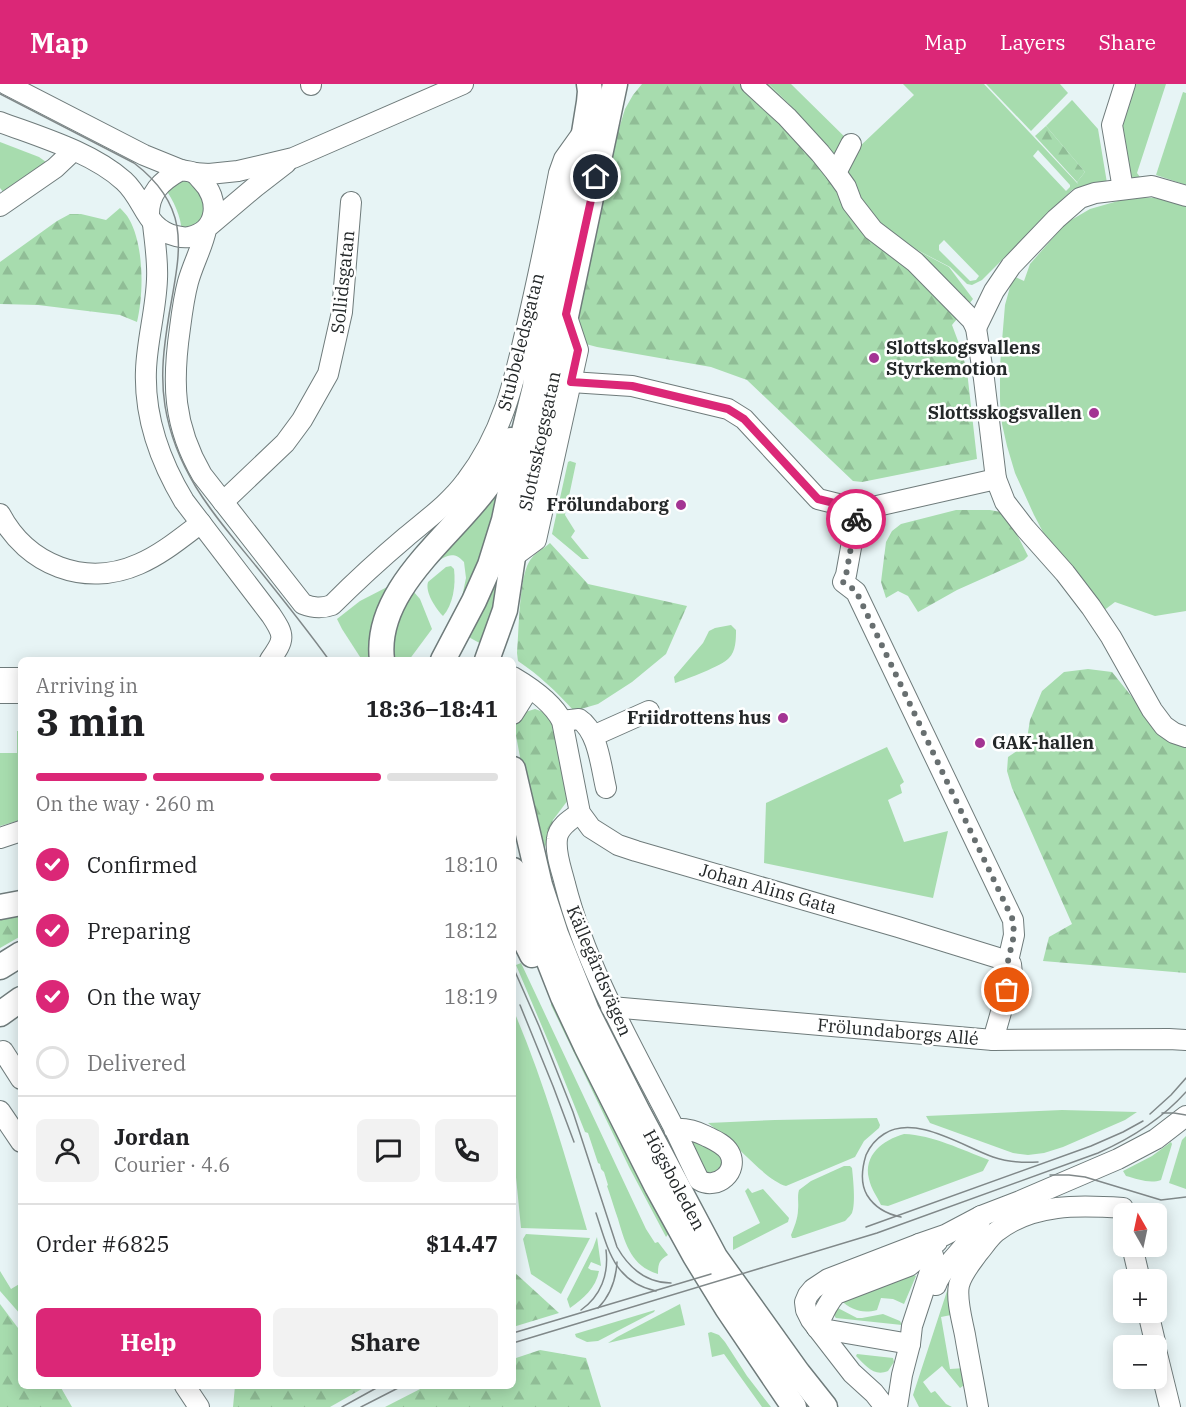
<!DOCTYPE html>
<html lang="en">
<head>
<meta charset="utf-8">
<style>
  body { margin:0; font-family:"IBM Plex Serif",serif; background:#f2f2f2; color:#202124; height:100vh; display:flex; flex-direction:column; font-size:22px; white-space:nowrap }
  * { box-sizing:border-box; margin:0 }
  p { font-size:20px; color:#757577 }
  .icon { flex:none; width:33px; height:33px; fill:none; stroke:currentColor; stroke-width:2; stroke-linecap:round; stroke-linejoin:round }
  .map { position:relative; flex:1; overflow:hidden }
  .sheet { position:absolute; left:18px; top:573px; width:498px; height:732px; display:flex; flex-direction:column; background:#fff; border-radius:9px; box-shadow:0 3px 15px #0003 }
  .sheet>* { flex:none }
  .needle { width:39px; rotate:351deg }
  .tools { position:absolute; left:1113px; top:1119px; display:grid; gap:12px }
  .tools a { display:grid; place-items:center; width:54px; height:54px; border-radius:9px; background:#fff; box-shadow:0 3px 15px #0003; font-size:30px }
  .pin { position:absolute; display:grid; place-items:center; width:51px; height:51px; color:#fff; margin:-26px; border:3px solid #fff; border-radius:50%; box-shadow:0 2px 6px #0007 }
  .courier { position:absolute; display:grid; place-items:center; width:60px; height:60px; margin:-30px; border:4px solid #db2777; border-radius:50%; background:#fff; color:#222; box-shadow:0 2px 8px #0007 }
  .head em { font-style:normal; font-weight:700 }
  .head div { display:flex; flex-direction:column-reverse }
  .head { display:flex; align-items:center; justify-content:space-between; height:102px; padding:0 18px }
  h1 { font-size:39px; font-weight:700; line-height:45px }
  .bar { display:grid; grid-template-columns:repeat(4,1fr); gap:9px 6px; align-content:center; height:72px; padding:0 18px }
  .bar i { height:8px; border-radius:4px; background:#e0e0e0 }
  .bar .selected { background:#db2777 }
  .bar p { grid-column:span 4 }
  .line { display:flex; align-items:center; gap:15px; padding:0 18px; border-top:2px solid #e0e0e0 }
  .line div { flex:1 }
  .round { display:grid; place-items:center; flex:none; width:63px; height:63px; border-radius:9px; background:#f2f2f2 }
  ol { padding:0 18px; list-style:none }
  li { display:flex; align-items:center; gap:18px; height:66px }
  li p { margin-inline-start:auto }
  li .icon { padding:6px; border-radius:50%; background:#db2777; color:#fff; stroke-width:4 }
  li:last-child { color:#757577 }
  li i { width:33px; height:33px; border:3px solid #e0e0e0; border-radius:50% }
  .primary-button { display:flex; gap:12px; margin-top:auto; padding:12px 18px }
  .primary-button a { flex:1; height:69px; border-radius:9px; background:#db2777; color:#fff; font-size:24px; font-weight:700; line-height:69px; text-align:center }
  .primary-button a+a { background:#f2f2f2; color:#202124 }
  header { display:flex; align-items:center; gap:36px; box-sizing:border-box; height:84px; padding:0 30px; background:#db2777; color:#fff }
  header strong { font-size:28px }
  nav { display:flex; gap:33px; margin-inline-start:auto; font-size:21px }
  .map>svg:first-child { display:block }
  .green { fill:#a7dcae; fill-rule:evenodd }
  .forest { fill:url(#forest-firs) }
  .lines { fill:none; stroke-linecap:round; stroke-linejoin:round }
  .minor-casing { stroke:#6f7b7b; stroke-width:22 }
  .major-casing { stroke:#6f7b7b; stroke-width:27 }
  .minor { stroke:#fff; stroke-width:20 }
  .major { stroke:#fff; stroke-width:24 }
  .tram { stroke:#808889; stroke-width:1.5 }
  .done { stroke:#686f70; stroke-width:6; stroke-dasharray:0 10.8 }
  .route { stroke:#db2777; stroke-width:8 }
  .poi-dot { fill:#a33493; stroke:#fff; stroke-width:2 }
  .labels { text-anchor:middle; stroke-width:5; stroke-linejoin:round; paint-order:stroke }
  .street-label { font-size:18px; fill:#242829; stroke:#fff }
  .poi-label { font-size:18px; font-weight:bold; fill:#242829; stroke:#fff; text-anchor:end }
</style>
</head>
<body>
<header>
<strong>Map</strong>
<nav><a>Map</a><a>Layers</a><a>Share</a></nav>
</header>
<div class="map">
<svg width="1186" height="1323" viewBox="0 0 1186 1323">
  <defs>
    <pattern id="forest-firs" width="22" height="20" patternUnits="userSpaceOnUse" patternTransform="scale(1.5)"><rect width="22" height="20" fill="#a7dcae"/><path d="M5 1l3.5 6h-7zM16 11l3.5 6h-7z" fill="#90bd96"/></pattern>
  </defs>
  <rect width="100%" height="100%" fill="#e7f4f5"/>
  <!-- green -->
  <g class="green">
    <path d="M769,0H791L857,65L914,11L903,0H984L1078,100L1077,98L1085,88L1046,42L1072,16L1073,17L1098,45L1107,99L1127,96L1119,40L1130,0H1166L1137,89L1140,93L1152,98L1121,104L1123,116C1146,112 1164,113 1186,121V527L1155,532L1115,518L1103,527L1053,467L1034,431L1015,389L1007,362L1002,340L1000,317V281L1005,221L1013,192L1024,197L1030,180L1066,139L1090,125L1118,117L1116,104L1080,108L1074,105L1072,106L982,196L972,201L967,200L950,183L892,153L879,143L847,93L789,20ZM1038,66L1070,101V103L1066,107L1033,72ZM944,156L979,192L976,196L970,197L939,166V161Z"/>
    <polygon points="986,0 1060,0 1068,9 1031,47"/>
    <polygon points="1183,8 1186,9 1186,101 1156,91"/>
    <polygon points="0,58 39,73 46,78 4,109 0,104"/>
    <path d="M177,96L189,97L205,109L206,135L182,149C181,132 174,117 164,103Z"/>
    <polygon points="570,377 576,379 565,431 575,447 571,453 589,475 582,475 552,450 568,378"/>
    <path d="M506,391L480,474L461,518L466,494L464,478C454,466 445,472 435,479Z"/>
    <polygon points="504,452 492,530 485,562 463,550"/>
    <path d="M451,482L454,485C456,501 453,521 443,532C435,524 425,508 428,498L446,483Z"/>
    <polygon points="395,499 372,576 362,576 342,545 337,535 360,517"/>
    <polygon points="413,507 420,515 432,545 409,576 390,576 393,544"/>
    <path d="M731,541L736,546C736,555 736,567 729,574C722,582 687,595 675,599L674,593L703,559L709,547L715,544Z"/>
    <polygon points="17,647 21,647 21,736 0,742 0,669 17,669"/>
    <polygon points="887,663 904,698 900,701 902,709 888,716 904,758 948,747 933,814 764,779 766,719"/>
    <path d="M521,879L646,1145L655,1159L658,1158L668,1171C659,1176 658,1180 658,1190C631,1182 625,1159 618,1135C614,1124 611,1113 607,1102L608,1101L604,1088L601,1085L600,1080L598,1079L588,1049L585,1048L557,978L516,881Z"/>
    <polygon points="551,918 553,919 669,1149 666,1153 629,1083 551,921"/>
    <path d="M513,925C544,997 565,1072 587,1146L521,1144L513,1063Z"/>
    <polygon points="1062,1026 1137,1028 1125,1036 1063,1063 1044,1069 1028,1071 1013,1069 930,1039 926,1032"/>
    <path d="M877,1034L880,1041L879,1044L864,1057L855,1073L786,1102C768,1097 742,1067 727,1054C721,1049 714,1044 708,1039L775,1036Z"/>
    <path d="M681,1049L718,1061L723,1081C717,1088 712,1090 703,1087Z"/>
    <path d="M904,1050C933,1051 962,1066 989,1076L983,1087L888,1122L881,1121C877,1112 871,1105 869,1095C863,1071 883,1056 904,1050Z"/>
    <polygon points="1186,1052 1186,1105 1169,1099 1182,1056"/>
    <path d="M1171,1058L1172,1060L1161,1096C1150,1100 1137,1095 1126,1092L1123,1087L1152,1072Z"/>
    <path d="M844,1082H850L852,1084C853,1094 856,1120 852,1129C851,1131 847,1135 845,1137L795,1154H792L791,1151C794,1144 798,1134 798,1126C799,1119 797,1113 799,1106L811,1097Z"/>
    <polygon points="748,1104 752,1109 763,1105 789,1134 788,1138 733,1166 733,1153 760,1139 745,1107"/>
    <polygon points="526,1150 590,1154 561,1210 531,1190 523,1155"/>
    <path d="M597,1153L601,1182L591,1178L588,1184L591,1186L599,1187C596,1204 583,1215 570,1224L567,1215L593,1164Z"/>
    <polygon points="0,1187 11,1205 21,1199 21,1231 0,1207"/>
    <path d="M909,1188L916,1192L904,1220L893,1215L881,1214L877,1226C862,1230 852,1226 840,1216Z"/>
    <polygon points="948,1204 952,1205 956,1230 941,1233 950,1285 965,1284 967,1299 960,1304 942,1282 923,1298 931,1309 935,1307 946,1320 952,1323 919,1323 913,1311"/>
    <polygon points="680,1220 685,1241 608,1259 617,1253"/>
    <polygon points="836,1223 857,1234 862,1234 883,1230 900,1237 902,1241 836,1234 835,1233 834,1227"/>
    <polygon points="655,1226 654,1228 598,1257 587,1258 576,1253 575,1250"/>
    <polygon points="711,1248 719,1251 725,1258 747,1292 771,1323 762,1323 724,1270 712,1273 708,1249"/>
    <path d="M857,1270L893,1274L894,1278L888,1287C874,1293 866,1282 856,1272Z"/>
  </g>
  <!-- forest -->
  <g class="forest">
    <polygon points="642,0 769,0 789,20 847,93 879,143 892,153 949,183 973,215 952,241 961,265 967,287 977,375 862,398 853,397 747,296 711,283 597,263 582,259 579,239 580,220 614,61 625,25 633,11"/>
    <polygon points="1046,42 1085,88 1077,98 1035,52"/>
    <path d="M120,124C123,127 127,131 129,135C144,161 144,209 137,238L120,231L38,221L0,220V178L57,137L70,130H81L106,136Z"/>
    <polygon points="956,426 990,426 1006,429 1028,472 1024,476 957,506 918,528 908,512 898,507 886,514 881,498 886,458 892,447 901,440"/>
    <path d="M550,459L588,500L687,522L666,570L632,598L598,620L574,627C557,608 539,591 518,577L517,569C519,547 519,495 529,478C533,470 543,465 550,459Z"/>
    <polygon points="1088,585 1112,588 1165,654 1186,662 1186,889 1043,877 1049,853 1072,840 1012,704 1007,687 1008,673 1026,661 1030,636 1042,607 1064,588"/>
    <polygon points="535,625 549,630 555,647 568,716 553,736 545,764 520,673 514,641 522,629"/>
    <polygon points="21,824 21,852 0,864 0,827"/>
    <polygon points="513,1187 559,1229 513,1243"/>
    <polygon points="0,1220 21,1248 21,1302 60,1302 72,1323 0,1323"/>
    <polygon points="540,1266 586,1274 601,1323 385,1323 426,1302 513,1302 513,1275"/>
    <polygon points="235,1302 367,1302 330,1323 233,1323"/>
  </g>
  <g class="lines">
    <!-- minor casing -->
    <g class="minor-casing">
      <g id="minor">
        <polyline points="6,0 144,71 181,86"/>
        <polyline points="311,0 311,1"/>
        <polyline points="751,0 787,33 820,69 836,89 846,103 852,119 873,146 915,178 972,236 976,244 984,295 996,395"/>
        <path d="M0,38C40,53 92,68 124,97C145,116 145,145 176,152C180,153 185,154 189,153C219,147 220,114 201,96C199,94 197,91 195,89C191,87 185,87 181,86C161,97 148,109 149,133"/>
        <polyline points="194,89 209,90 238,87 293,74 463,0"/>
        <polyline points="836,89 851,60"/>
        <polyline points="1123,105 1112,41 1125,0"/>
        <polyline points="0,122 55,84 73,67"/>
        <path d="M153,140C155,159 158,177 157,195C156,226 147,256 146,286C144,334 160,377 184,417L271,531C285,552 285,555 270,576"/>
        <polyline points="210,141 255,103 286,79"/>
        <path d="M206,146C202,164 193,180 188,198C184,213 182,228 180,244C172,299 173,341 202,391L303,520C313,524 321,525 332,521C355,498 380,475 406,453C426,436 450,419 466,397C503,349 514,298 527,241C539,190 549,140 559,89L564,75L584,47"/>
        <polyline points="976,244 994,207 1011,182 1056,135 1080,114 1095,109 1152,102 1186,112"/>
        <polyline points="571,298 632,302 728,325 744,335 818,415 850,423 855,427"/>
        <polyline points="223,418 285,359 302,336 328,290 342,228 351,118"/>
        <polyline points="855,427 856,436 846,491 843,498 856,508 1013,836 1014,851 1008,877"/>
        <polyline points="855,427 996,395 1005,418 1025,444 1065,489 1091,523 1111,553 1152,626 1164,642 1174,649 1186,653"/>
        <path d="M0,430C27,481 85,504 139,480C162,470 181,454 201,439"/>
        <polyline points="513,473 536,456 578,266 566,230"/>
        <path d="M513,593C530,603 553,619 562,637L580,729L591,744L618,761L636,767L898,843L1008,877L1011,880L1012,890L993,956"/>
        <polyline points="0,594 21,594"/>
        <polyline points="0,609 21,609"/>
        <polyline points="513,630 525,611"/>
        <path d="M562,637L579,635C598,647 601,683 606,704"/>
        <polyline points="593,652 649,627"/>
        <path d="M580,729C571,735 558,743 557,755C555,770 562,787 565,800C587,886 633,964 673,1042C682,1060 690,1078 699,1096C717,1107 740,1087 729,1068C724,1060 714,1056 706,1052C696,1047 686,1044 674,1045"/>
        <polyline points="0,754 21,747"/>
        <polyline points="611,923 993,956 1169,955 1186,956"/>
        <polyline points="3,967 21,995"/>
        <polyline points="0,1027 21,1058"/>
        <polyline points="919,1160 945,1151 981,1132 1020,1117 1118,1075 1156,1055 1186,1032"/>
        <polyline points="1132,1162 1140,1196"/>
        <path d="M936,1201C944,1177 979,1155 981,1132"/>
        <polyline points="1148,1228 1156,1262"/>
        <path d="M817,1244C822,1232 827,1219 836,1210L909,1182L937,1158"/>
        <polyline points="817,1244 910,1260"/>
        <polyline points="1156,1266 1170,1323"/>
        <polyline points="185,1302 199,1323"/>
        <polyline points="885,1323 874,1309 852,1289 811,1236 806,1226 805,1218 808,1211 813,1205 828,1195 919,1160 933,1171 938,1195"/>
        <polyline points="897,1323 902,1291 910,1260 912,1242 934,1175"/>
        <path d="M978,1323C974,1299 969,1275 965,1251C962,1236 956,1215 959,1201C962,1189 971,1179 978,1169C984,1162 989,1154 996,1148C1032,1119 1080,1121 1123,1124L1125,1130"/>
      </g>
    </g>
    <!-- major casing -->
    <g class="major-casing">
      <g id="major">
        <path d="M382,576C373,504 455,450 491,397C499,384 505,370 511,356"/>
        <polyline points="443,576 474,517 490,481 504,436 515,384 535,303 536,284 543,249 579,80 589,18 590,7 589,0"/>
        <polyline points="487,576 505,526 513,473 530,403 615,0"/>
        <polyline points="513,685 540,801 556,850 587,927 638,1028 715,1173 798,1289 825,1323"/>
        <polyline points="513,786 563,913 586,962 657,1103 695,1172 727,1224 794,1323"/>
        <polyline points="0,823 21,819"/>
        <polyline points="513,833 532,871"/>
        <polyline points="0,883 21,870"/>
        <polyline points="0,930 21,915"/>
      </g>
    </g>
    <!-- minor -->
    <use href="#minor" class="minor"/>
    <!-- major -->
    <use href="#major" class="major"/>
    <!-- tram -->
    <g class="tram">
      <path d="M0,10L134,79C193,124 180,167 169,231C164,262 160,291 165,322C176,389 215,432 256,482C281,513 306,544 329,576"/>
      <path d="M513,883L539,942L573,1028L617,1163C629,1184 646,1199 671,1199"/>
      <polyline points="520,921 553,1002 574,1058"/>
      <polyline points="1162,1029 1174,1029 1186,1031"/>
      <polyline points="1150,1030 1171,1011 1186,994"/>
      <polyline points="1050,1091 1069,1091 1085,1093 1161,1116 1186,1113"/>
      <path d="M596,1129C608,1165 614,1198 656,1207"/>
      <path d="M901,1133C886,1130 875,1124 867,1111C860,1099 862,1084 866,1071C870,1062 876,1055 884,1050C915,1030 962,1062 993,1073C1007,1078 1023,1079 1038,1078"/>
      <polyline points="866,1143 1091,1062 1123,1048 1143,1037"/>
      <path d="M598,1224C611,1211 616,1195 617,1178"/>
      <path d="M581,1226C601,1212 609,1190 606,1166"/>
      <polyline points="513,1249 711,1190"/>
      <path d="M513,1259L877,1149L1098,1069C1132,1054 1161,1036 1186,1008"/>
      <polyline points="342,1323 380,1302"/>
      <polyline points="361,1323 402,1302"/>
    </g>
  </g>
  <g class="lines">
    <!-- done -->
    <polyline class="done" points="856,435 846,491 843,498 856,507 1013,836 1014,851 1008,877 1011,880 1012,890 1007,906"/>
    <!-- route -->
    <polyline class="route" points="596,93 566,230 578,266 571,298 632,302 728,325 744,335 818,415 850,423 855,427 856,435"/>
  </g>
  <!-- markers -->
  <g class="poi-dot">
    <circle cx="874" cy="274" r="6"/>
    <circle cx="1094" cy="329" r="6"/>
    <circle cx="681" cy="421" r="6"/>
    <circle cx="783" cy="634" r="6"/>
    <circle cx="980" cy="659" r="6"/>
  </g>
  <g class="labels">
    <!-- street labels -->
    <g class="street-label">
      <text transform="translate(343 198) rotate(-84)" y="6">Sollidsgatan</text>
      <text transform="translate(521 258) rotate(-76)" y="6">Stubbeledsgatan</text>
      <text transform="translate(540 357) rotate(-78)" y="6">Slottsskogsgatan</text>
      <text transform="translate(768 805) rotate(16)" y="6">Johan Alins Gata</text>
      <text transform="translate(599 887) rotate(67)" y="6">Källegårdsvägen</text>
      <text transform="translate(898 948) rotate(5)" y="6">Frölundaborgs Allé</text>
      <text transform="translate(674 1096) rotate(62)" y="6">Högsboleden</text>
    </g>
    <!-- poi labels -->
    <g class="poi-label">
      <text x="886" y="270" text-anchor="start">Slottskogsvallens<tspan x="886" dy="21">Styrkemotion</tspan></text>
      <text x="1082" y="335">Slottsskogsvallen</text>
      <text x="669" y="427">Frölundaborg</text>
      <text x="771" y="640">Friidrottens hus</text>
      <text x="992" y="665" text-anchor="start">GAK-hallen</text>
    </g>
  </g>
</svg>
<div class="tools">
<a><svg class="needle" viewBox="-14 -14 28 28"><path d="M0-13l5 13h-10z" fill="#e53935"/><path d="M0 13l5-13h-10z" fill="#757577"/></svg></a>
<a>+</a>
<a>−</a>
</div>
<div class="pin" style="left:1007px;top:906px;background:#ea580c"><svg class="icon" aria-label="bag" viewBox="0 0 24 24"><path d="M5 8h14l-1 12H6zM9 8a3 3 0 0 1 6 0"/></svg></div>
<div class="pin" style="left:596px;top:93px;background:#1f2937"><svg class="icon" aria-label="home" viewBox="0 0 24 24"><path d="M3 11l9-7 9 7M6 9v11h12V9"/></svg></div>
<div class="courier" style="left:856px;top:435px"><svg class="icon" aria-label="bike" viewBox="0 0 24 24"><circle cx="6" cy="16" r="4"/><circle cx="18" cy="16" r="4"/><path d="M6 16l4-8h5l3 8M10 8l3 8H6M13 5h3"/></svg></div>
<section class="sheet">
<div class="head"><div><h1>3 min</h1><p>Arriving in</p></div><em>18:36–18:41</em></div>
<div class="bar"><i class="selected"></i><i class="selected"></i><i class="selected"></i><i></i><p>On the way · 260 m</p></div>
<ol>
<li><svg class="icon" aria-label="check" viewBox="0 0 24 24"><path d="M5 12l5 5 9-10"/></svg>Confirmed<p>18:10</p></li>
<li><svg class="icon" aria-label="check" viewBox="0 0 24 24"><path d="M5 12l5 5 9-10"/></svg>Preparing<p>18:12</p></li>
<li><svg class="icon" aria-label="check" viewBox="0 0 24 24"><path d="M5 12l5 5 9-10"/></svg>On the way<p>18:19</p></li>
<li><i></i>Delivered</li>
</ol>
<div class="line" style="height:108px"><a class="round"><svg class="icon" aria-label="person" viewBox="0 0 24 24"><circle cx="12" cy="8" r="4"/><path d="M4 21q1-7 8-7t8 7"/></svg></a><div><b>Jordan</b><p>Courier · 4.6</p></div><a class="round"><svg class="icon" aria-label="chat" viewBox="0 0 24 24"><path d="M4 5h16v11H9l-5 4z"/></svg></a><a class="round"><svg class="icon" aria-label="phone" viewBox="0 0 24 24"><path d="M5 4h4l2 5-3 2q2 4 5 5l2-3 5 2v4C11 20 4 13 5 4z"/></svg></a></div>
<div class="line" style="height:78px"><div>Order #6825</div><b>$14.47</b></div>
<div class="primary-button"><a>Help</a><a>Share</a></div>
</section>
</div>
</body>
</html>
